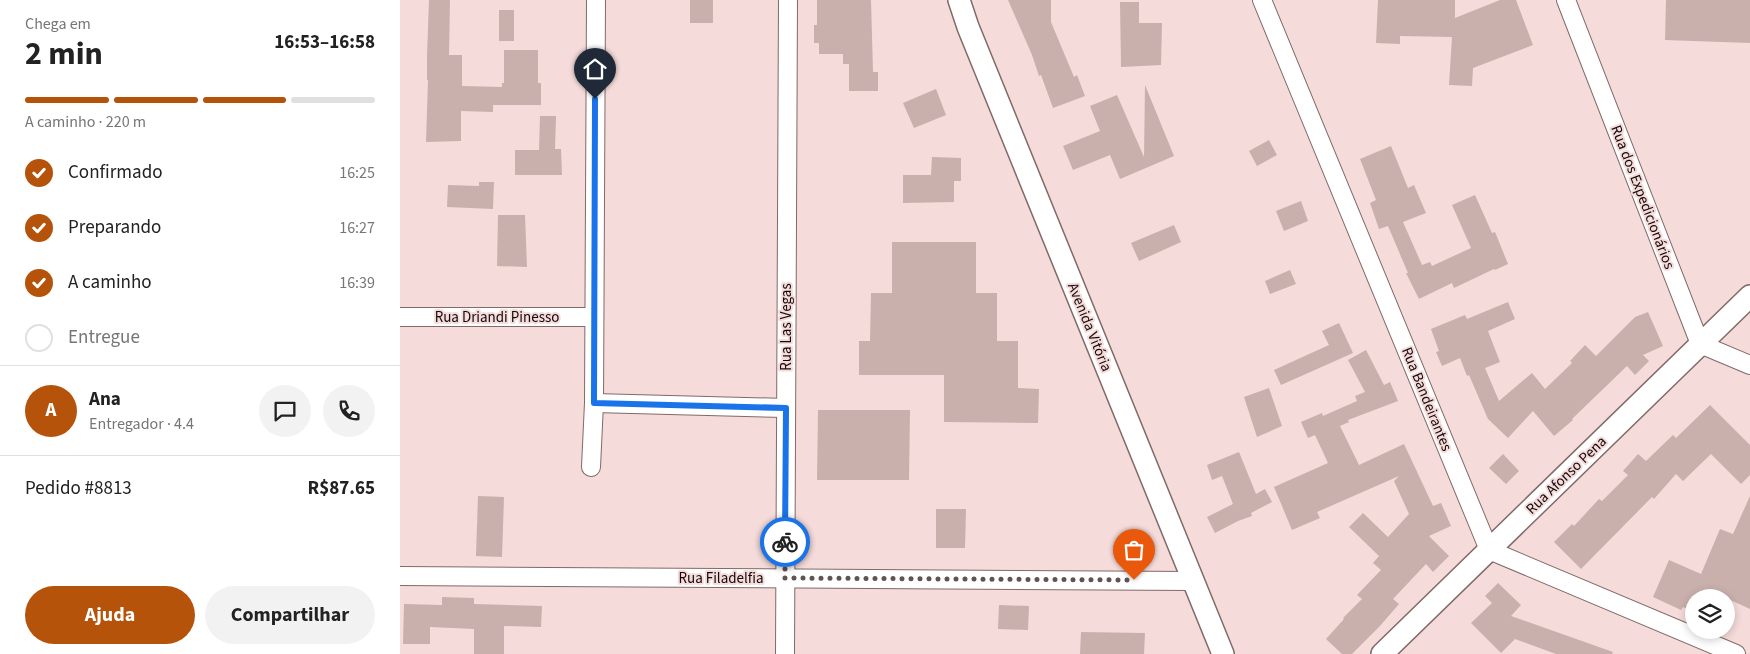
<!DOCTYPE html>
<html lang="pt">
<head>
<meta charset="utf-8">
<style>
  body { margin:0; font-family:"Source Sans 3",sans-serif; background:#f2f2f2; color:#222; height:100vh; display:flex; flex-direction:column; font-size:19px; white-space:nowrap }
  * { box-sizing:border-box; margin:0 }
  p { font-size:16px; color:#767676 }
  .icon { flex:none; width:28px; height:28px; fill:none; stroke:currentColor; stroke-width:2; stroke-linecap:round; stroke-linejoin:round }
  .map { position:relative; flex:1; overflow:hidden }
  .drawer { display:flex; flex-direction:column; background:#fff; width:400px }
  .drawer>* { flex:none }
  .tools { position:absolute; left:1285px; top:589px; display:grid; gap:10px }
  .tools a { display:grid; place-items:center; width:50px; height:50px; border-radius:50%; background:#fff; box-shadow:0 2px 8px #0003; font-size:25px }
  .pin { position:absolute; display:grid; place-items:center; width:42px; height:42px; color:#fff; margin:-51px -21px; border-radius:50% 50% 50% 0; rotate:-45deg; box-shadow:0 0 5px #0007 }
  .pin .icon { rotate:45deg }
  .courier { position:absolute; display:grid; place-items:center; width:50px; height:50px; margin:-25px; border:4px solid #1a73e8; border-radius:50%; background:#fff; color:#222; box-shadow:0 1px 6px #0007 }
  .overview em { font-style:normal; font-weight:700 }
  .overview div { display:flex; flex-direction:column-reverse }
  .overview { display:flex; align-items:center; justify-content:space-between; height:85px; padding:0 25px }
  h1 { font-size:32px; font-weight:700; line-height:38px }
  .bar { display:grid; grid-template-columns:repeat(4,1fr); gap:8px 5px; align-content:center; height:60px; padding:0 25px }
  .bar i { height:6px; border-radius:4px; background:#e0e0e0 }
  .bar .selected { background:#b45309 }
  .bar p { grid-column:span 4 }
  .line { display:flex; align-items:center; gap:12px; padding:0 25px; border-top:1px solid #e0e0e0 }
  .line div { flex:1 }
  .round { display:grid; place-items:center; flex:none; width:52px; height:52px; border-radius:26px; background:#f2f2f2 }
  ol { padding:0 25px; list-style:none }
  li { display:flex; align-items:center; gap:15px; height:55px }
  li p { margin-inline-start:auto }
  li .icon { padding:5px; border-radius:50%; background:#b45309; color:#fff; stroke-width:4 }
  li:last-child { color:#767676 }
  li i { width:28px; height:28px; border:2px solid #e0e0e0; border-radius:50% }
  .action { display:flex; gap:10px; margin-top:auto; padding:10px 25px }
  .action a { flex:1; height:58px; border-radius:30px; background:#b45309; color:#fff; font-size:20px; font-weight:700; line-height:58px; text-align:center }
  .action a+a { background:#f2f2f2; color:#222 }
  main { display:flex; flex:1; min-height:0 }
  .map>svg:first-child { display:block }
  .building { fill:#c9b0ad }
  .lines { fill:none; stroke-linecap:round; stroke-linejoin:round }
  .minor-casing { stroke:#816a68; stroke-width:20 }
  .tertiary-casing { stroke:#816a68; stroke-width:24 }
  .minor { stroke:#fff; stroke-width:18 }
  .tertiary { stroke:#fff; stroke-width:21 }
  .done { stroke:#615352; stroke-width:5; stroke-dasharray:0 9 }
  .route { stroke:#1a73e8; stroke-width:6 }
  .labels { text-anchor:middle; stroke-width:4; stroke-linejoin:round; paint-order:stroke }
  .street-label { font-size:15px; fill:#120a0a; stroke:#f5dbd9 }
</style>
</head>
<body>
<main>
<section class="drawer">
<div class="overview"><div><h1>2 min</h1><p>Chega em</p></div><em>16:53–16:58</em></div>
<div class="bar"><i class="selected"></i><i class="selected"></i><i class="selected"></i><i></i><p>A caminho · 220 m</p></div>
<ol>
<li><svg class="icon" aria-label="check" viewBox="0 0 24 24"><path d="M5 12l5 5 9-10"/></svg>Confirmado<p>16:25</p></li>
<li><svg class="icon" aria-label="check" viewBox="0 0 24 24"><path d="M5 12l5 5 9-10"/></svg>Preparando<p>16:27</p></li>
<li><svg class="icon" aria-label="check" viewBox="0 0 24 24"><path d="M5 12l5 5 9-10"/></svg>A caminho<p>16:39</p></li>
<li><i></i>Entregue</li>
</ol>
<div class="line" style="height:90px"><b class="round" style="background:#b45309;color:#fff">A</b><div><b>Ana</b><p>Entregador · 4.4</p></div><a class="round"><svg class="icon" aria-label="chat" viewBox="0 0 24 24"><path d="M4 5h16v11H9l-5 4z"/></svg></a><a class="round"><svg class="icon" aria-label="phone" viewBox="0 0 24 24"><path d="M5 4h4l2 5-3 2q2 4 5 5l2-3 5 2v4C11 20 4 13 5 4z"/></svg></a></div>
<div class="line" style="height:65px"><div>Pedido #8813</div><b>R$87.65</b></div>
<div class="action"><a>Ajuda</a><a>Compartilhar</a></div>
</section>
<div class="map">
<svg width="1350" height="654" viewBox="0 0 1350 654">
  <rect width="100%" height="100%" fill="#f5dbd9"/>
  <!-- building -->
  <g class="building">
    <polygon points="29,0 50,0 49,55 62,55 62,86 102,87 102,83 104,83 104,50 138,50 138,83 141,83 141,105 93,105 93,112 61,111 61,141 26,142 28,80 27,80 27,56"/>
    <rect x="290" y="0" width="23" height="23"/>
    <polygon points="417,0 471,0 473,72 478,72 478,91 449,91 449,64 443,64 443,54 419,54 419,43 414,43 414,25 417,25"/>
    <polygon points="608,0 651,0 651,22 674,77 677,75 685,96 653,108 641,75 639,76 632,55"/>
    <polygon points="978,0 1055,0 1055,18 1100,0 1116,0 1133,45 1073,68 1072,86 1049,85 1052,37 1000,36 1000,44 976,43"/>
    <polygon points="1266,0 1350,0 1350,43 1265,40"/>
    <polygon points="720,2 739,2 739,23 762,23 761,65 721,67"/>
    <rect x="99" y="10" width="15" height="31"/>
    <polygon points="745,85 774,156 720,179 710,155 673,170 663,146 700,131 690,106 717,95 744,157"/>
    <polygon points="536,89 546,115 514,128 503,103"/>
    <polygon points="140,116 156,116 155,149 161,149 162,175 115,175 115,150 139,150"/>
    <polygon points="869,140 877,155 857,166 849,151"/>
    <polygon points="991,146 1008,188 1014,185 1026,213 1003,222 1022,265 1030,262 1032,266 1071,248 1052,205 1075,195 1092,233 1095,232 1108,264 1095,270 1094,269 1054,288 1052,283 1019,299 1006,273 1008,273 988,226 979,229 970,203 976,200 960,159"/>
    <polygon points="532,157 561,158 561,181 554,181 554,202 503,203 503,175 531,175"/>
    <polygon points="79,182 94,182 93,209 47,207 48,185 79,186"/>
    <polygon points="901,201 908,221 884,231 876,211"/>
    <polygon points="98,215 125,215 127,267 97,266"/>
    <polygon points="774,225 781,242 739,261 731,243"/>
    <polygon points="492,242 576,242 576,293 597,293 597,341 618,341 618,388 639,389 638,423 544,422 544,375 459,375 459,341 470,341 471,293 492,293"/>
    <polygon points="890,270 896,284 870,294 865,281"/>
    <polygon points="1108,302 1115,319 1088,331 1100,362 1085,368 1099,401 1132,373 1145,389 1172,363 1170,361 1185,345 1196,356 1235,317 1248,312 1263,346 1243,355 1249,361 1235,375 1227,366 1172,419 1173,420 1154,436 1133,411 1108,438 1088,419 1069,375 1067,376 1060,358 1042,366 1036,352 1039,351 1031,329 1065,315 1067,319"/>
    <polygon points="939,323 953,353 881,385 874,370 929,345 922,331"/>
    <polygon points="966,350 984,385 990,382 998,401 948,420 949,422 940,426 959,465 1004,444 1033,506 1041,503 1051,526 1029,536 1049,556 1033,572 1026,564 993,599 999,604 979,627 952,654 942,654 926,639 944,619 943,618 962,599 957,595 981,570 973,563 979,556 949,527 963,513 988,537 1009,514 994,481 999,476 917,512 920,518 892,530 874,487 928,463 915,435 908,438 901,422 922,413 923,416 957,401 955,396 965,392 948,360"/>
    <polygon points="869,388 882,426 857,437 844,397"/>
    <polygon points="1310,405 1350,445 1350,475 1341,484 1311,454 1283,481 1276,474 1254,499 1252,497 1181,569 1154,542 1172,524 1174,526 1199,499 1202,501 1228,475 1223,471 1238,454 1246,461 1273,435 1276,438"/>
    <polygon points="418,410 510,410 509,480 417,480"/>
    <polygon points="839,452 856,494 865,489 872,502 851,513 852,516 838,521 815,533 807,517 833,504 822,476 812,480 807,465"/>
    <polygon points="1103,454 1119,471 1106,484 1089,468"/>
    <polygon points="78,496 104,497 102,557 76,556"/>
    <polygon points="1350,496 1350,609 1326,598 1294,598 1294,612 1283,607 1281,610 1253,597 1269,560 1301,574 1320,529 1333,534"/>
    <polygon points="536,509 566,509 565,548 536,548"/>
    <polygon points="1098,583 1121,605 1111,616 1213,652 1212,654 1156,654 1115,639 1101,653 1071,623 1092,603 1085,596"/>
    <polygon points="42,597 74,598 74,604 142,606 141,627 104,626 104,654 74,654 74,629 30,627 30,644 3,644 4,604 42,605"/>
    <polygon points="599,605 629,606 628,630 598,629"/>
    <polygon points="681,632 745,633 744,654 680,654"/>
  </g>
  <g class="lines">
    <!-- minor casing -->
    <g class="minor-casing">
      <g id="minor">
        <polyline points="862,0 1089,550 1336,654"/>
        <polyline points="1166,0 1300,344 1350,365"/>
        <polyline points="0,317 193,317"/>
        <polyline points="194,403 386,408"/>
        <polyline points="191,467 194,403 196,0"/>
        <polyline points="0,576 792,581"/>
        <polyline points="385,654 388,0"/>
      </g>
    </g>
    <!-- tertiary casing -->
    <g class="tertiary-casing">
      <g id="tertiary">
        <polyline points="559,0 568,27 823,654"/>
        <polyline points="982,654 1350,296"/>
      </g>
    </g>
    <!-- minor -->
    <use href="#minor" class="minor"/>
    <!-- tertiary -->
    <use href="#tertiary" class="tertiary"/>
  </g>
  <g class="lines">
    <!-- done -->
    <polyline class="done" points="385,542 385,578 734,580"/>
    <!-- route -->
    <polyline class="route" points="195,99 194,403 386,408 385,542"/>
  </g>
  <g class="labels">
    <!-- street labels -->
    <g class="street-label">
      <text transform="translate(1243 197) rotate(69)" y="5">Rua dos Expedicionários</text>
      <text x="97" y="322">Rua Driandi Pinesso</text>
      <text transform="translate(386 327) rotate(-90)" y="5">Rua Las Vegas</text>
      <text transform="translate(690 327) rotate(68)" y="5">Avenida Vitória</text>
      <text transform="translate(1027 399) rotate(68)" y="5">Rua Bandeirantes</text>
      <text transform="translate(1166 475) rotate(-44)" y="5">Rua Afonso Pena</text>
      <text x="321" y="583">Rua Filadelfia</text>
    </g>
  </g>
</svg>
<div class="tools">
<a><svg class="icon" aria-label="layers" viewBox="0 0 24 24"><path d="M12 4l9 5-9 5-9-5zM3 14l9 5 9-5"/></svg></a>
</div>
<div class="pin" style="left:734px;top:580px;background:#ea580c"><svg class="icon" aria-label="bag" viewBox="0 0 24 24"><path d="M5 8h14l-1 12H6zM9 8a3 3 0 0 1 6 0"/></svg></div>
<div class="pin" style="left:195px;top:99px;background:#1f2937"><svg class="icon" aria-label="home" viewBox="0 0 24 24"><path d="M3 11l9-7 9 7M6 9v11h12V9"/></svg></div>
<div class="courier" style="left:385px;top:542px"><svg class="icon" aria-label="bike" viewBox="0 0 24 24"><circle cx="6" cy="16" r="4"/><circle cx="18" cy="16" r="4"/><path d="M6 16l4-8h5l3 8M10 8l3 8H6M13 5h3"/></svg></div>
</div>
</main>
</body>
</html>
